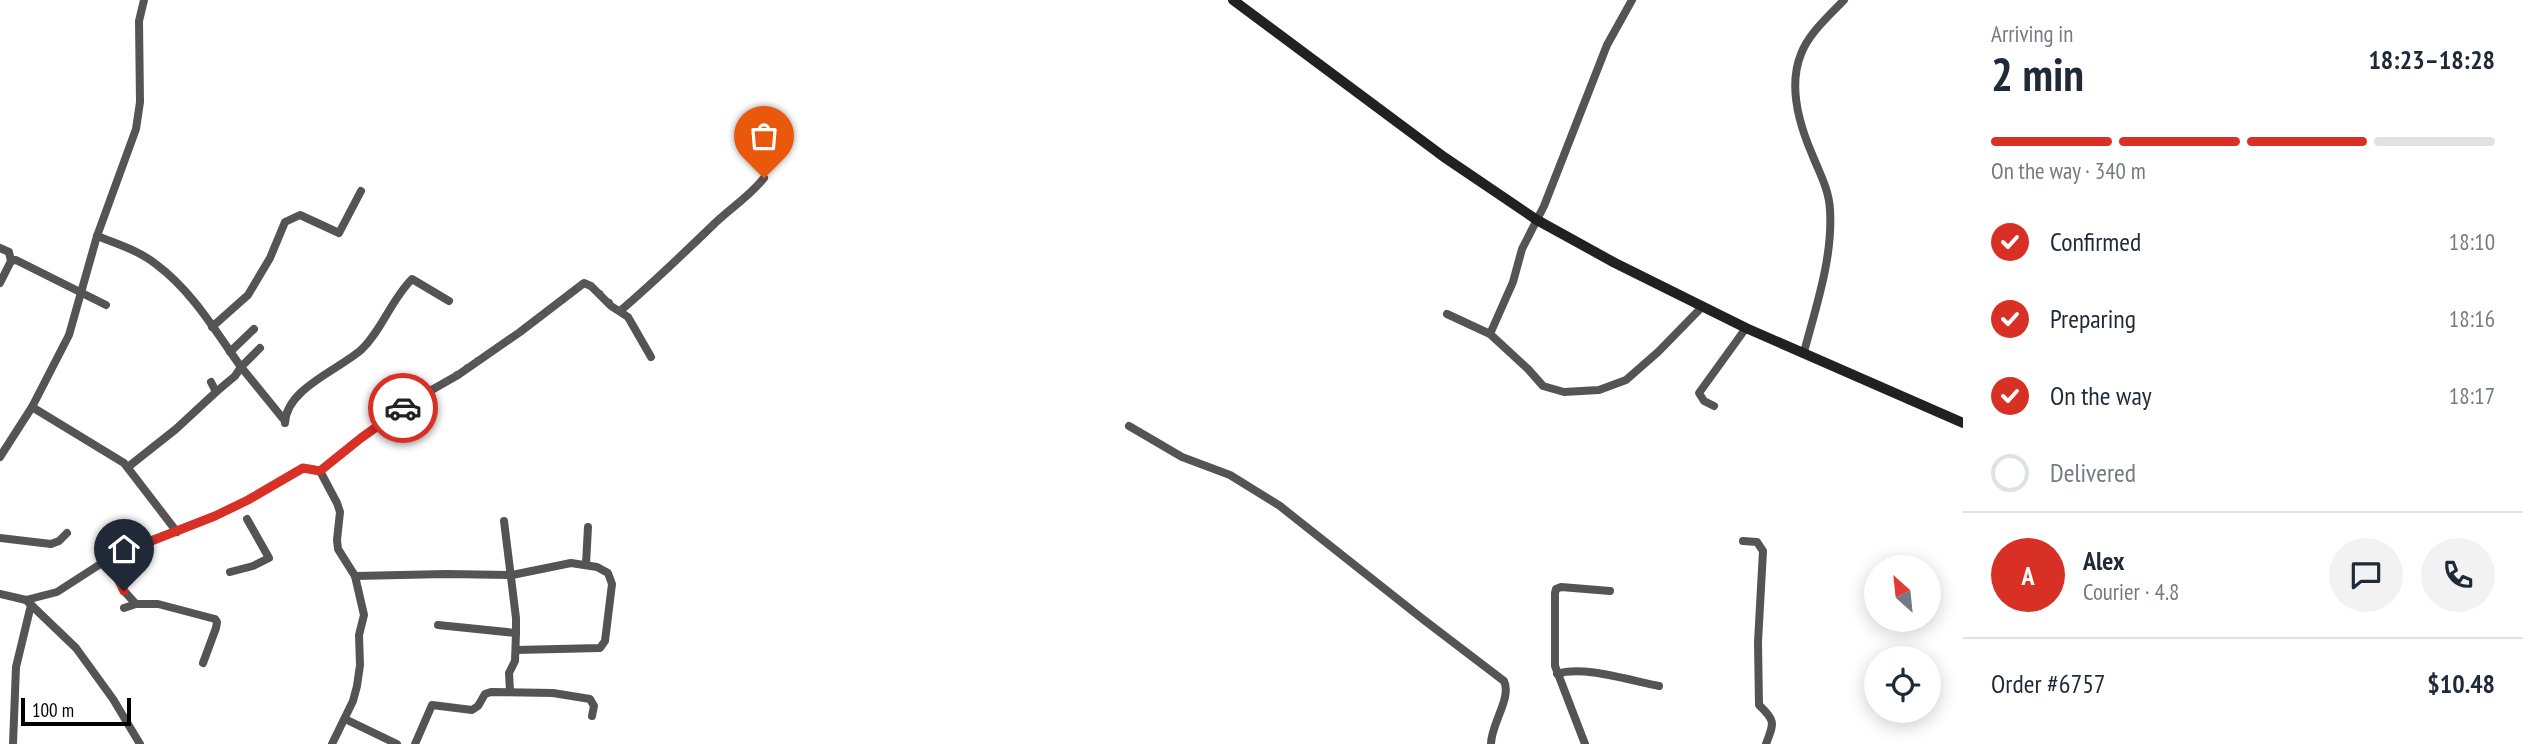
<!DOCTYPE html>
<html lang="en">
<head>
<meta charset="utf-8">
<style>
  body { margin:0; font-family:"PT Sans Narrow",sans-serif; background:#f2f2f3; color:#1f2937; height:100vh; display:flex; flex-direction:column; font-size:26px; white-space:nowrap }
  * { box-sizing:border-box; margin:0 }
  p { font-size:23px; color:#747a83 }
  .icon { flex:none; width:38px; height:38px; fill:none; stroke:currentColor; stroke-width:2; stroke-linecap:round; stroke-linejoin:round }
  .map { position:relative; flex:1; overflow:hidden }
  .side { display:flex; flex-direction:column; background:#fff; width:560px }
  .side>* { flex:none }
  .needle { width:46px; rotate:333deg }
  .controls { position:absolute; left:1864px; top:555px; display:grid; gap:14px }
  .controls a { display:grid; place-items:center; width:77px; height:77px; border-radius:50%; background:#fff; box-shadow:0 4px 18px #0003; font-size:35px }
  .scale { position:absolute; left:21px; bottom:18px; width:110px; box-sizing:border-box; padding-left:7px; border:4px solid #000; border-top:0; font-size:19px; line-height:24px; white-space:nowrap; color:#000; -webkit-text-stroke:5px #fff; paint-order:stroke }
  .pin { position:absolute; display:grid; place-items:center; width:60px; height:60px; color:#fff; margin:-72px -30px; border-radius:50% 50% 50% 0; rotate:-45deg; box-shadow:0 0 7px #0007 }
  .pin .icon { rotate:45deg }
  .courier { position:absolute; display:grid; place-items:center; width:70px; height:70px; margin:-35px; border:5px solid #d93025; border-radius:50%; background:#fff; color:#222; box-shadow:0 2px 9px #0007 }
  .summary em { font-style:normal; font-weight:600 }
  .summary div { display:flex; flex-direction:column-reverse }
  .summary { display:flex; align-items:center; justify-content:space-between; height:119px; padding:0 28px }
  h1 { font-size:46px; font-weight:600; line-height:52px }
  .bar { display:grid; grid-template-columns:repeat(4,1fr); gap:10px 7px; align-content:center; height:84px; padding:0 28px }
  .bar i { height:9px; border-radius:5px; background:#e0e1e3 }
  .bar .on { background:#d93025 }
  .bar p { grid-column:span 4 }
  .line { display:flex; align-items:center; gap:18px; padding:0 28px; border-top:2px solid #e0e1e3 }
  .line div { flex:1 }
  .round { display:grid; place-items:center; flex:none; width:74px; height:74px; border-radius:37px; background:#f2f2f3 }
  ol { padding:0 28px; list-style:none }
  li { display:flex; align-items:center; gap:21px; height:77px }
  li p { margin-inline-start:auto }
  li .icon { padding:7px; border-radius:50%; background:#d93025; color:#fff; stroke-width:4 }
  li:last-child { color:#747a83 }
  li i { width:38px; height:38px; border:4px solid #e0e1e3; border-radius:50% }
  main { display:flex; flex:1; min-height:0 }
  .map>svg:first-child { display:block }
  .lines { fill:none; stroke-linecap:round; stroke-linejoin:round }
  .street { stroke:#545454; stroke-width:8 }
  .secondary { stroke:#212121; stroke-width:10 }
  .done { stroke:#595959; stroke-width:7; stroke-dasharray:0 12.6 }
  .route { stroke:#d93025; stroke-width:9 }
</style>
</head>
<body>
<main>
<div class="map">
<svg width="1963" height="744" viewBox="0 0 1963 744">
  <rect width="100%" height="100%" fill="#fff"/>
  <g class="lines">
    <!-- street -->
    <g class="street">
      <path d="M97,236C118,244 140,251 157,265C192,291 216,332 241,367L235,376L216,392"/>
      <polyline points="0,248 9,252 11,261"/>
      <polyline points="0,283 11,261 16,260 106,305"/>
      <path d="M620,311C652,284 682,255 712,226C729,209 749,197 764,178"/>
      <polyline points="1447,314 1490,334 1528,369 1543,386 1564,392 1599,390 1626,380 1658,352 1703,306"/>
      <polyline points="212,327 248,295 270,258 285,222 300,215 339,233 361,191"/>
      <polyline points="1490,334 1513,282 1522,249 1544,206 1607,45 1632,0"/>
      <polyline points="260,348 241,367 285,421"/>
      <polyline points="230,352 254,329"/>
      <path d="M1804,352C1816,307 1833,257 1830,210C1829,189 1819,172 1812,154C1799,124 1788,86 1801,54C1809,33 1829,16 1844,0"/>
      <polyline points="1714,406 1704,401 1699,393 1746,328"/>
      <polyline points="32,407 124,463 177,532"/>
      <path d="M285,423C286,389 338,370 361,350C382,330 391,300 412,279L449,301"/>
      <path d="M1129,426L1182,457L1230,475L1280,506L1424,620L1504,681C1512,698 1491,724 1491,744"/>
      <polyline points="0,457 32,407 69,335 97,236 136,129 140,102 139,21 144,0"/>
      <polyline points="128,467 176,429 216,392 211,382"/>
      <polyline points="320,471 361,438 414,400 458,375 520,332 584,283 591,286 611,306 628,317 651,357"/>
      <polyline points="0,538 51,544 59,541 67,533"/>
      <path d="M1743,541L1757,542L1763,551L1758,642L1759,705C1776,721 1774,723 1766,744"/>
      <polyline points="108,558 124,591 136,604 124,608"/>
      <polyline points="586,564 588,527"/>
      <polyline points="230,572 253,566 269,558 247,519"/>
      <polyline points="355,576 446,574 512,575 571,563 597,567 608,573 612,584 605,641 600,648 516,650"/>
      <polyline points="0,594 26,600 57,592 116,554 215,516 248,500 303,468 320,471 337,503 340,512 337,540 338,549 355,576 364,615 359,635 360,665 357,686 353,701 332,744"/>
      <polyline points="26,600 76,648 113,699 140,744"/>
      <polyline points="136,604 158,604 215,619 217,622 216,628 203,663"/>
      <polyline points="438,625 516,633 516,618 504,521"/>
      <path d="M1557,674C1583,665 1631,681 1659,686"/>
      <polyline points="510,691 509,673 515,661 516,633"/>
      <polyline points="345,719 397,744"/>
      <polyline points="13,744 16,667 31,605"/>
      <polyline points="415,744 432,705 472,710 478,706 485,694 491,692 553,693 590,699 594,706 592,716"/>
      <polyline points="1585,744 1555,666 1555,593 1556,589 1561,587 1610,591"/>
    </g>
    <!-- secondary -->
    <polyline class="secondary" points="1233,0 1444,157 1537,220 1615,263 1746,328 1963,423"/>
  </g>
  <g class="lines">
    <!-- done -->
    <path class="done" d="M403,408L458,374L520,332L584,283C597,288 608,303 620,311C652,284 682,255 712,226C729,209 749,197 764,178"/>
    <!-- route -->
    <polyline class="route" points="124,591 108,558 215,516 248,500 303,468 320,471 361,438 403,408"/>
  </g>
</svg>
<div class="controls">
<a><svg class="needle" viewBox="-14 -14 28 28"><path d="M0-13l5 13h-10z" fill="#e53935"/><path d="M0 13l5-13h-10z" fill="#747a83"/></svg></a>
<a><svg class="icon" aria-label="locate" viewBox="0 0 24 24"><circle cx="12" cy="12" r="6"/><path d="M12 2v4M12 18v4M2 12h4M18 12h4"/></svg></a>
</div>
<div class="scale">100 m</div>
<div class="pin" style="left:764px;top:178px;background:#ea580c"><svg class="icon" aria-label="bag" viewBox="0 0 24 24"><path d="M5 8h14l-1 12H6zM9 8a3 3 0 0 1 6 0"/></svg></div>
<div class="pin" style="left:124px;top:591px;background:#1f2937"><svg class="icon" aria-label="home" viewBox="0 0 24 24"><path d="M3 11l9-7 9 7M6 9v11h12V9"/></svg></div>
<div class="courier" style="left:403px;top:408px"><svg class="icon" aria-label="car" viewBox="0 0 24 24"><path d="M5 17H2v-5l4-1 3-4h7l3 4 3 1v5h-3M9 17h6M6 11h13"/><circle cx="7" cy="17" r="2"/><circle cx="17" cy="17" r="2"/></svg></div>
</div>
<section class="side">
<div class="summary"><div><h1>2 min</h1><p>Arriving in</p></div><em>18:23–18:28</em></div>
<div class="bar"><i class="on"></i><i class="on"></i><i class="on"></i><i></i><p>On the way · 340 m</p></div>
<ol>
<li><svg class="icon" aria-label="check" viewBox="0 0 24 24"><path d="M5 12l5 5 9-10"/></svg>Confirmed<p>18:10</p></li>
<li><svg class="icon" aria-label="check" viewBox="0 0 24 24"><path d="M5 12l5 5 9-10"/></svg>Preparing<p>18:16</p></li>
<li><svg class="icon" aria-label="check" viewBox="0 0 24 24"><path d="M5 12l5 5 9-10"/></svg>On the way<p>18:17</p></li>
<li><i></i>Delivered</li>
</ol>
<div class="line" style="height:126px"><b class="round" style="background:#d93025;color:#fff">A</b><div><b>Alex</b><p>Courier · 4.8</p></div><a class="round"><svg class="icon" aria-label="chat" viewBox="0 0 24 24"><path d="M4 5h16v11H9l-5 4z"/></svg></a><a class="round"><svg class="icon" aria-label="phone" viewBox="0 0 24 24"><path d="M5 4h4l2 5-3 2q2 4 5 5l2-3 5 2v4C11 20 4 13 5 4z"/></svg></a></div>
<div class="line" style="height:91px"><div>Order #6757</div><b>$10.48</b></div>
</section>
</main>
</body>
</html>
